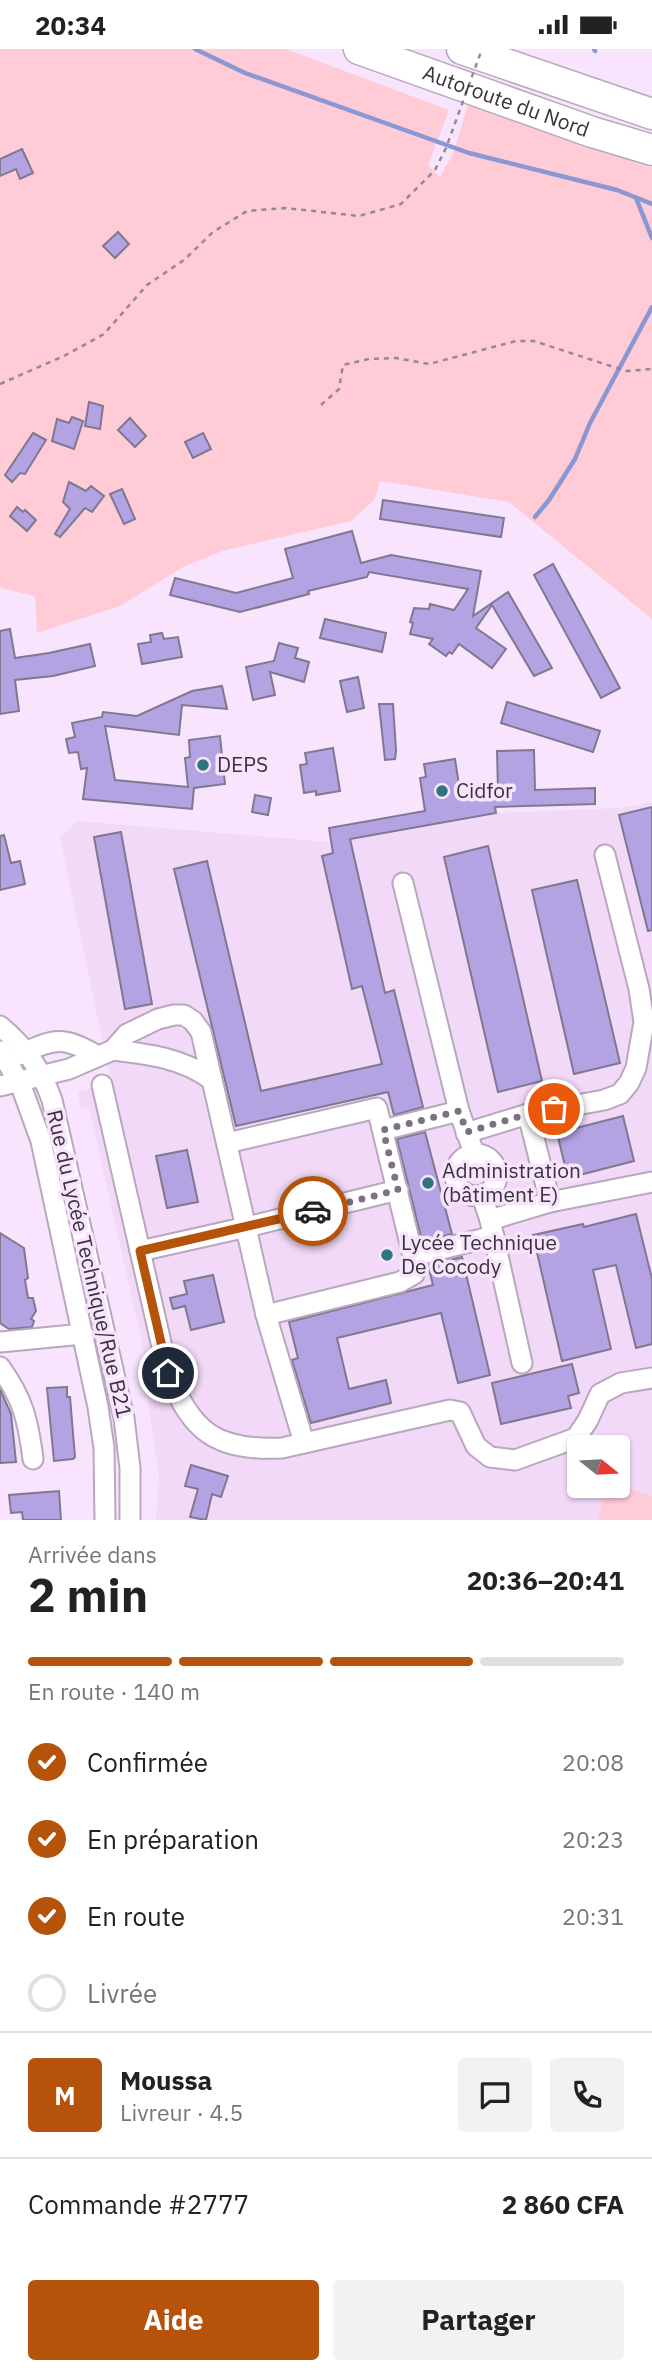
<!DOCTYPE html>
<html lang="fr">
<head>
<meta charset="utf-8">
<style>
  body { margin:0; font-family:"IBM Plex Sans",sans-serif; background:#f2f2f2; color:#222; height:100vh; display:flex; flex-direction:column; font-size:26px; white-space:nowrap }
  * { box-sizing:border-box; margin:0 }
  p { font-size:23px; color:#767676 }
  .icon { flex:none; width:38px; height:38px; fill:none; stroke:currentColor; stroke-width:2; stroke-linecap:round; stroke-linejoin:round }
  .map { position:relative; height:1471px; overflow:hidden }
  .sheet { display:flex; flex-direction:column; background:#fff; flex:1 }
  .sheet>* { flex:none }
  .needle { width:46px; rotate:108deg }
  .buttons { position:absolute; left:567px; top:1386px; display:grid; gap:14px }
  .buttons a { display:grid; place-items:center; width:63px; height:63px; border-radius:7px; background:#fff; box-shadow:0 2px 5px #0004; font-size:35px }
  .pin { position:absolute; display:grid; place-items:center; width:60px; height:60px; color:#fff; margin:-30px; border:4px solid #fff; border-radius:50%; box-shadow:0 2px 7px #0007 }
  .courier { position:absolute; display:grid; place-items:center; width:70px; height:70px; margin:-35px; border:5px solid #b45309; border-radius:50%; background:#fff; color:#222; box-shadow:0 2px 9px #0007 }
  .head em { font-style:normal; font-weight:700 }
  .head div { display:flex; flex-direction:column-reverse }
  .head { display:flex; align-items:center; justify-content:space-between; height:119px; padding:0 28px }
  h1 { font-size:46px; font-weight:700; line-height:52px }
  .bar { display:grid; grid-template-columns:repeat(4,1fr); gap:10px 7px; align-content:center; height:84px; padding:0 28px }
  .bar i { height:9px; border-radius:5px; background:#e0e0e0 }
  .bar .selected { background:#b45309 }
  .bar p { grid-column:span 4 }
  .line { display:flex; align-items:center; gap:18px; padding:0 28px; border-top:2px solid #e0e0e0 }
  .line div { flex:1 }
  .round { display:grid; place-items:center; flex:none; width:74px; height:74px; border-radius:7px; background:#f2f2f2 }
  ol { padding:0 28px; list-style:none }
  li { display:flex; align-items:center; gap:21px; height:77px }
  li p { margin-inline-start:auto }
  li .icon { padding:7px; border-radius:50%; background:#b45309; color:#fff; stroke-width:4 }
  li:last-child { color:#767676 }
  li i { width:38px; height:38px; border:4px solid #e0e0e0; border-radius:50% }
  .button { display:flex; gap:14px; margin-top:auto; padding:14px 28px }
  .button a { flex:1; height:80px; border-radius:7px; background:#b45309; color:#fff; font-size:28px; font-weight:700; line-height:80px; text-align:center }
  .button a+a { background:#f2f2f2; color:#222 }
  .status { display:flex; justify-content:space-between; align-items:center; height:49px; padding:0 35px; background:#fff; direction:ltr }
  .status svg { height:19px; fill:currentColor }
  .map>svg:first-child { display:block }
  .built { fill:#f1d9f7; fill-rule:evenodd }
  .green { fill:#fecbd6 }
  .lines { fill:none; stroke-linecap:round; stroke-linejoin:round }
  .stream { stroke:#8a97d3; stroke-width:4.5 }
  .building { fill:#b4a3e2; stroke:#7e7890; stroke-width:2 }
  .minor-casing { stroke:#b9a7be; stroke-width:23 }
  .highway-casing { stroke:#b9a7be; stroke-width:33 }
  .path { stroke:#958899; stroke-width:2.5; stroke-dasharray:5 5; stroke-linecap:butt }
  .minor { stroke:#fff; stroke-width:19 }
  .highway { stroke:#fff; stroke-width:30 }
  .path-bridge { stroke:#958899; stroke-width:2.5; stroke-dasharray:5 5; stroke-linecap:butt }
  .done { stroke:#7c7180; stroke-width:7; stroke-dasharray:0 12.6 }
  .route { stroke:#b45309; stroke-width:9 }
  .poi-dot { fill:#2e757f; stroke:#f8e5fd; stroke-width:2.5 }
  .labels { text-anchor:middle; stroke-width:7; stroke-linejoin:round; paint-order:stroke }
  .street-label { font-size:21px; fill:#3a323c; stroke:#f8e5fd }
  .poi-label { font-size:21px; fill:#3a323c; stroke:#f8e5fd; text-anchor:start }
</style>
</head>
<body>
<div class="status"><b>20:34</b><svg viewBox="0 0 49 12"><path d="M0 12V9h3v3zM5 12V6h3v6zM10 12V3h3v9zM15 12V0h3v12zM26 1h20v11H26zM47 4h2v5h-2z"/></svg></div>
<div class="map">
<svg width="652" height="1471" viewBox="0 0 652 1471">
  <rect width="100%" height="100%" fill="#f8e5fd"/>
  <!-- built -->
  <path class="built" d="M652,753V1471H156L159,1428L148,1352L155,1351L89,1059L81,1060L78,1043L111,1033L60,788L77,772L331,793L496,764L620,759ZM579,1398H618V1437H579Z"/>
  <!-- green -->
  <g class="green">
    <polygon points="0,0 286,0 449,61 428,116 440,128 453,105 468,56 652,119 652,570 509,453 380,432 375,450 351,472 222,502 183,518 120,557 37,584 35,547 0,539"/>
    <polygon points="618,1436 652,1447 652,1471 598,1471 608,1437"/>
  </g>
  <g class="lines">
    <!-- stream -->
    <g class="stream">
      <polyline points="195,0 245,24 469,104 617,141 652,155"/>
      <polyline points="594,0 595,2"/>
      <polyline points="636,149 652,189"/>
      <polyline points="535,468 549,451 575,410 590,374 652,258"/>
    </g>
  </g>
  <!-- building -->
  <g class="building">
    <polygon points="22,100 33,124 20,130 16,120 0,127 0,110"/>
    <polygon points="118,183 129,195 115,209 103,197"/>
    <polygon points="89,353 103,357 100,380 85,377"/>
    <polygon points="72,368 83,372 74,400 52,392 57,370 69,374"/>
    <polygon points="130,369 146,387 135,398 118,381"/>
    <polygon points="33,384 46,391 25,425 20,424 12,433 5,426"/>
    <polygon points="203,384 211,400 193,409 185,393"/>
    <polygon points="69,433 86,442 91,437 104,447 92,463 85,459 60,488 55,485 70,460 63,453"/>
    <polygon points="122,440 135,470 124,475 110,445"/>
    <polygon points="383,451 504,469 501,488 380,470"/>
    <polygon points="17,458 23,463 25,461 36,471 27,482 10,467"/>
    <polygon points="352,482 361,514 391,506 481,522 473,567 508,543 552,619 534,627 492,556 476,579 506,600 492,619 459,595 452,605 449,603 446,607 429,595 433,590 410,585 413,574 410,573 414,559 429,560 430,555 454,561 468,540 369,523 367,528 308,542 309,545 240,563 170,546 175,529 236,544 293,529 285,500"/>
    <polygon points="553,515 620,639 601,649 534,526"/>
    <polygon points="325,570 386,584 382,603 320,589"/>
    <polygon points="10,580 15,609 49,604 90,595 95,617 53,627 15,631 19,662 0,665 0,582"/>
    <polygon points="162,584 164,590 178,588 182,608 142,615 138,595 151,593 150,586"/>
    <polygon points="279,594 298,599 295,609 309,613 304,633 270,623 275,646 253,651 246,618 274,612"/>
    <polygon points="358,628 364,659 347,663 340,632"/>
    <polygon points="222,637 227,660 182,656 179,686 105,677 115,731 188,738 185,709 190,708 189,691 220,687 225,735 194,739 192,760 83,750 87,719 81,720 78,703 69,704 66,690 75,688 72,674 102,668 103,663 137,667 192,642"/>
    <polygon points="507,653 600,682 593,703 501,674"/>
    <polygon points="379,655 393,655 396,702 395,710 385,711"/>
    <polygon points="333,699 340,742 316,746 316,742 304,744 300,716 307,715 305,704"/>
    <polygon points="534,701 535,741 595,739 595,755 495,758 496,764 350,790 385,944 394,941 423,1058 394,1066 388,1043 236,1077 174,820 207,812 261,1042 382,1015 362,937 352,940 322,807 333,804 329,779 425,762 420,729 426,728 424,715 455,710 461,749 498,742 497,702"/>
    <polygon points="255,746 271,749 268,766 252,763"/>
    <polygon points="652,758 652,881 648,882 619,766"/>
    <polygon points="121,783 152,955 125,960 94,788"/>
    <polygon points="4,786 11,814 20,812 25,835 0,841 0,787"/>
    <polygon points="488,797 542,1032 498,1043 444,808"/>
    <polygon points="577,831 620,1014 574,1025 532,841"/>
    <polygon points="623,1067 634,1112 568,1129 557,1084"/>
    <polygon points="425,1083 452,1185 422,1192 397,1090"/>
    <polygon points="187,1101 198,1153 167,1159 156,1107"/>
    <polygon points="636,1165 652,1230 652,1295 636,1299 616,1216 593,1221 611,1300 562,1312 533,1186 583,1175 584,1178"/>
    <polygon points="0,1184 24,1199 28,1229 25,1231 28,1249 33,1249 36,1262 31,1270 34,1272 32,1278 9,1280 0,1274"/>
    <polygon points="462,1208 490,1326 458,1334 441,1264 337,1289 349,1340 386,1331 391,1354 311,1374 292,1311 298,1309 289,1273 433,1236 428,1216"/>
    <polygon points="213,1226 224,1273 191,1281 185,1257 173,1260 170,1249 187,1245 184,1232"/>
    <polygon points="572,1315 579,1344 568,1347 571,1359 501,1375 492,1334"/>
    <polygon points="67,1338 67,1348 70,1348 75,1408 73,1410 54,1412 47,1339"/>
    <polygon points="0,1340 11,1365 16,1413 0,1414"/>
    <polygon points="191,1416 228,1427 221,1448 212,1445 206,1471 190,1468 198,1440 185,1437"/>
    <polygon points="59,1442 61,1471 23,1471 22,1463 11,1464 9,1446"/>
  </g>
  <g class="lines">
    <!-- minor casing -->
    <g class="minor-casing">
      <g id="minor">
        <polyline points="403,834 459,1062 474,1104"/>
        <path d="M0,977C26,999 41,1020 52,1051L124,1369L130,1419V1471"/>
        <path d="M113,1001C148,1005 183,1009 212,1031"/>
        <polyline points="0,1002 20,1034 41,1092 98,1358 104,1399 105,1471"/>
        <path d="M16,1007C53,991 60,985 96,1006"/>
        <path d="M102,1036L168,1324C192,1384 217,1402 282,1399L450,1361L460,1363L476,1397L490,1408L515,1411L576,1389L588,1371L600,1345L621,1334L652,1329"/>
        <polyline points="0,1037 69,1020 113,1001 127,985 158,970 174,966 184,966 193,972 201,983 266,1266 304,1394"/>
        <polyline points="383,1081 459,1062"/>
        <polyline points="466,1084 528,1065 604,1051 620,1045 629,1034 636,1019 644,973 639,940 605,806"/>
        <polyline points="227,1094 377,1059 413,1207"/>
        <circle cx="476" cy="1126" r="21"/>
        <polyline points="482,1147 490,1171 522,1314"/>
        <polyline points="550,1153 652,1133"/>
        <polyline points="490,1171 550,1153 528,1065"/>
        <polyline points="140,1202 247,1178 398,1141"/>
        <polyline points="266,1266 400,1233 414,1225 413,1207 494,1187"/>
        <polyline points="0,1293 83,1285"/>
        <path d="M0,1318C23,1350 28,1371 33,1410"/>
      </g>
    </g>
    <!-- highway casing -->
    <g class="highway-casing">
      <g id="highway">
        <path id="s1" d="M359,0L592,83L652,101"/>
        <polyline points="462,0 652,65"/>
      </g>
    </g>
    <!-- path -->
    <g class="path">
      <polyline points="0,335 64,307 104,285 147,236 184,211 213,183 247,162 285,159 359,167 401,155 435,121"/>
      <polyline points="321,356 339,340 343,316 369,310 396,309 429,315 516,292 534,292 626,322 652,320"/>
    </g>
    <!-- minor -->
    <use href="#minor" class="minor"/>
    <!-- highway -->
    <use href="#highway" class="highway"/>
    <!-- path-bridge -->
    <polyline class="path-bridge" points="435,121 446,99 482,0"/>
  </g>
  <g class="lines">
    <!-- done -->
    <polyline class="done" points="313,1162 398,1141 383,1081 459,1062 467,1083 528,1065 554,1060"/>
    <!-- route -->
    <polyline class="route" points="168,1324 140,1202 313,1162"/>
  </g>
  <!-- markers -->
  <g class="poi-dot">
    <circle cx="203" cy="716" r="7"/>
    <circle cx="442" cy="742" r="7"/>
    <circle cx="428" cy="1134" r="7"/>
    <circle cx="387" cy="1206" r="7"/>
  </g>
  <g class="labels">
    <!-- street labels -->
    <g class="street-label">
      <text dy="7" stroke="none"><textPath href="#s1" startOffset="156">Autoroute du Nord</textPath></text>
      <text transform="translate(89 1215) rotate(77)" y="7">Rue du Lycée Technique/Rue B21</text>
    </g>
    <!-- poi labels -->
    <g class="poi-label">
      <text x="217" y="723">DEPS</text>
      <text x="456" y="749">Cidfor</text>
      <text x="442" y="1129">Administration<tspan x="442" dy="24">(bâtiment E)</tspan></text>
      <text x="401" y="1201">Lycée Technique<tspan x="401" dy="24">De Cocody</tspan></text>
    </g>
  </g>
</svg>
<div class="buttons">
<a><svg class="needle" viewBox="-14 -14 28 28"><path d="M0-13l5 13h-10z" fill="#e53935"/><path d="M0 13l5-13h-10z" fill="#767676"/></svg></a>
</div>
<div class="pin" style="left:554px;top:1060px;background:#ea580c"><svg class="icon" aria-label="bag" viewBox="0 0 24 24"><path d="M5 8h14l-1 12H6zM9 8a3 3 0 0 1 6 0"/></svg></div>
<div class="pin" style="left:168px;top:1324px;background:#1f2937"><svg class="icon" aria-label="home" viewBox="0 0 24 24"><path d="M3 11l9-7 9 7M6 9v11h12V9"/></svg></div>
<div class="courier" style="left:313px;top:1162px"><svg class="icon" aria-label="car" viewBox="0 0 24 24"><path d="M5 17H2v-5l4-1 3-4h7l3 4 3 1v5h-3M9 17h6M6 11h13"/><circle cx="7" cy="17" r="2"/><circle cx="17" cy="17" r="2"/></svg></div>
</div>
<section class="sheet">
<div class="head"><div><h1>2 min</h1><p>Arrivée dans</p></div><em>20:36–20:41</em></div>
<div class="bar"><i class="selected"></i><i class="selected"></i><i class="selected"></i><i></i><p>En route · 140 m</p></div>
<ol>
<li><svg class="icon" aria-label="check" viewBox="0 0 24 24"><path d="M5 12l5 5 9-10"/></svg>Confirmée<p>20:08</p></li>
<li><svg class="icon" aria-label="check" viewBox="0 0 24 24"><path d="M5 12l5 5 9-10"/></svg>En préparation<p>20:23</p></li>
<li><svg class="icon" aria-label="check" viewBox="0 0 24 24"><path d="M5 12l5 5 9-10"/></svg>En route<p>20:31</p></li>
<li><i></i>Livrée</li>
</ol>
<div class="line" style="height:126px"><b class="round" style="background:#b45309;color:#fff">M</b><div><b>Moussa</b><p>Livreur · 4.5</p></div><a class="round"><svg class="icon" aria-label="chat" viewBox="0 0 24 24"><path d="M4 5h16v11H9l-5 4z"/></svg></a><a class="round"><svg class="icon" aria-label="phone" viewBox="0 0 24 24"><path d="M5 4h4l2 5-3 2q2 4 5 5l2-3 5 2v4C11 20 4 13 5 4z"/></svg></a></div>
<div class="line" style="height:91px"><div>Commande #2777</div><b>2 860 CFA</b></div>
<div class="button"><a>Aide</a><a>Partager</a></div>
</section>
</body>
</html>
